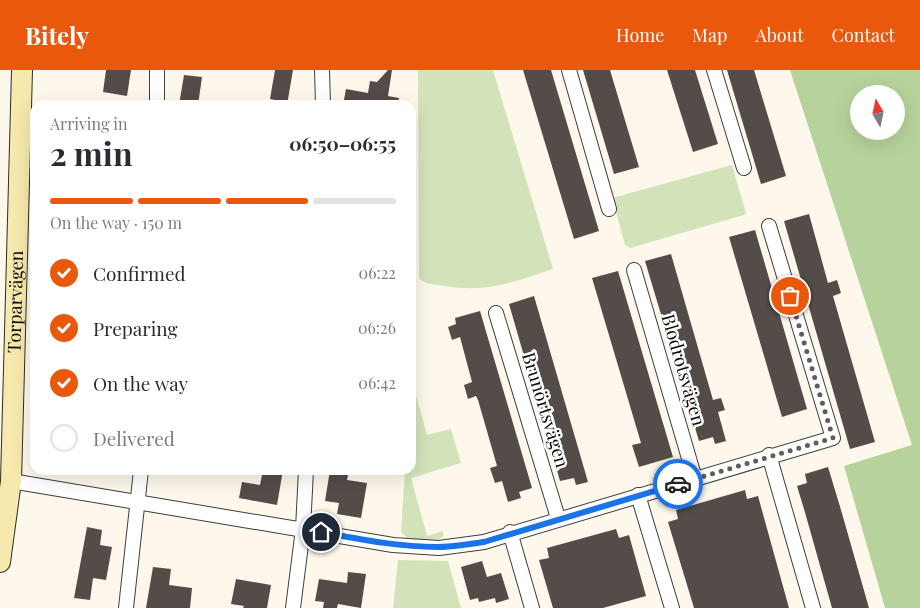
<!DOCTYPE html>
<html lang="en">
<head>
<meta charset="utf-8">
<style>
  body { margin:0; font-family:"Playfair Display",serif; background:#f2f2f3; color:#2b2b33; height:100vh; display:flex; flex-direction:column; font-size:19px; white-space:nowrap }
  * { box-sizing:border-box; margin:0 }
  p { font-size:16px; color:#7c7c81 }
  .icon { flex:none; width:28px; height:28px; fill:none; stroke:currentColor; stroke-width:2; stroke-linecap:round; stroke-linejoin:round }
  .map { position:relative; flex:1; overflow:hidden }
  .side { position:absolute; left:30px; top:30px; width:386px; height:375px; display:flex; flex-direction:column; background:#fff; border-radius:15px; box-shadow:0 5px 20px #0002 }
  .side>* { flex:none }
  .needle { width:32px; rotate:351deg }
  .tools { position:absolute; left:850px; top:15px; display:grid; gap:10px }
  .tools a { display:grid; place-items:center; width:55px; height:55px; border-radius:50%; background:#fff; box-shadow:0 5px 20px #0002; font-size:25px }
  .pin { position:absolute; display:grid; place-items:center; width:42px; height:42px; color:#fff; margin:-21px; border:2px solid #fff; border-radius:50%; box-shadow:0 1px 5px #0007 }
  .courier { position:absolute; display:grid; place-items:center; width:50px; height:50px; margin:-25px; border:4px solid #1a73e8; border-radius:50%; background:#fff; color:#222; box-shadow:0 1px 6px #0007 }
  .overview em { font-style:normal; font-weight:700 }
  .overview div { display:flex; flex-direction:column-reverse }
  .overview { display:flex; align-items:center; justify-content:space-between; height:85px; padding:0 20px }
  h1 { font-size:32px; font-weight:700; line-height:38px }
  .bar { display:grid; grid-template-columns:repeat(4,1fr); gap:8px 5px; align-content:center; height:60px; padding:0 20px }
  .bar i { height:6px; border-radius:4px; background:#e1e1e2 }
  .bar .on { background:#ea580c }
  .bar p { grid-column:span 4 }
  ol { padding:0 20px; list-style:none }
  li { display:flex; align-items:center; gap:15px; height:55px }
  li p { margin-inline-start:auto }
  li .icon { padding:5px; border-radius:50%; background:#ea580c; color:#fff; stroke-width:4 }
  li:last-child { color:#7c7c81 }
  li i { width:28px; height:28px; border:2px solid #e1e1e2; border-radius:50% }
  header { display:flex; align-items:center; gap:30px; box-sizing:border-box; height:70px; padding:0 25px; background:#ea580c; color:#fff }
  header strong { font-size:24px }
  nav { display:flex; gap:28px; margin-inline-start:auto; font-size:18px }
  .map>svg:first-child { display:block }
  .green { fill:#d2e3b9 }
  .forest { fill:#b7d29a; fill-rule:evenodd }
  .building { fill:#534c49 }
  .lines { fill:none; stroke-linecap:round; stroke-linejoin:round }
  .street-casing { stroke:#3e3e3e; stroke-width:16 }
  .secondary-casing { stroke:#2d2d2d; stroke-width:22 }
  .street { stroke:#fff; stroke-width:14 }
  .secondary { stroke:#f6e9ad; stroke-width:20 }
  .done { stroke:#605e59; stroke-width:5; stroke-dasharray:0 9 }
  .route { stroke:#1a73e8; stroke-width:6 }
  .labels { text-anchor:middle; stroke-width:5; stroke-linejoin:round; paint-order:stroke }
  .street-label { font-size:18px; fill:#0b0b0b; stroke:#fff }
</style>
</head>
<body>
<header>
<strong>Bitely</strong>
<nav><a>Home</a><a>Map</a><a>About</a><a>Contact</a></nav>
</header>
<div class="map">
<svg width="920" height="538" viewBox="0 0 920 538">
  <rect width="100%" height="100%" fill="#fdf8eb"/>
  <!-- green -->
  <g class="green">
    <path d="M418,0H493L553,199C514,212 488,223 445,216C436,215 426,214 419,209Z"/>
    <polygon points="732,95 746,143 744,145 630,178 625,175 612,128"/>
    <polygon points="411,307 427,365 451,359 461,393 411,408 427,466 443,461 443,467 437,470 408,469 401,462 405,400 411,400"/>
    <polygon points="398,490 448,491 461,538 393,538"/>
  </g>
  <!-- forest -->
  <path class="forest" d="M790,0H920V538H885L844,396L912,375ZM859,24H896V61H859Z"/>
  <!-- building -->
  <g class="building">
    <polygon points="106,0 131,0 127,26 103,22"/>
    <polygon points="275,0 293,0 287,35 275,35 275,30 270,29"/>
    <polygon points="388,0 392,0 388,26 399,28 398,35 343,35 346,19 368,23 370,11 377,12"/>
    <polygon points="523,0 551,0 599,161 574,169"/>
    <polygon points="583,0 610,0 639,97 614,104"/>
    <polygon points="667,0 695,0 718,74 693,82"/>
    <polygon points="727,0 754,0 786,106 761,114"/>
    <polygon points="184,5 202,7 198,35 179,35"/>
    <polygon points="809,144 828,213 837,210 841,223 833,226 875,372 850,379 784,151"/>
    <polygon points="755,160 807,339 782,347 729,167"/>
    <polygon points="671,184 713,330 721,328 725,340 718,342 726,371 715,374 713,367 699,371 645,191"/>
    <polygon points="618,201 673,387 639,397 632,375 641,373 592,208"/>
    <polygon points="534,226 588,412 576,415 574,408 560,411 509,234"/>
    <polygon points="480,241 532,418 519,422 521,428 508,432 502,411 495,413 490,398 497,396 478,330 476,326 468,329 464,315 472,312 460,267 452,270 448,257 456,254 455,248"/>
    <polygon points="828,397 841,440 869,538 832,538 804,439 797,416 807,413 805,404"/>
    <polygon points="263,400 283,400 277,435 239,428 242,412 260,415"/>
    <polygon points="330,400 349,400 347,410 367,413 361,448 337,444 339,433 325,431"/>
    <polygon points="745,420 747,429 758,426 789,538 694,538 668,452 678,449 676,440"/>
    <polygon points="87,457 102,460 100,475 112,477 106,510 93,508 90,530 74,528"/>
    <polygon points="616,459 619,468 629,465 646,526 603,538 553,538 539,490 549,488 547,478"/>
    <polygon points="482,491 487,507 501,503 509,529 496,533 495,528 479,532 478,528 470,530 461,497"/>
    <polygon points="153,497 171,499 169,515 192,518 190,538 146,538"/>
    <polygon points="348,502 366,504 361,538 338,534 337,538 323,538 324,532 315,531 319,509 347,513"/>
    <polygon points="236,509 271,515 267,538 243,538 244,536 231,534"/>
  </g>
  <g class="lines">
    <!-- street casing -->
    <g class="street-casing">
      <g id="street">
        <polyline points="322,0 323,35"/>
        <polyline points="569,0 609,139"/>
        <polyline points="714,0 744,98"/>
        <polyline points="157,35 157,0"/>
        <polyline points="634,200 695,409"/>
        <polyline points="496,243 558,448"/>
        <polyline points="769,385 813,538"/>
        <polyline points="11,411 393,475 439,478 484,472 833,368 769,156"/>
        <polyline points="638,425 672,538"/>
        <polyline points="510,462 532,538"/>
        <polyline points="126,538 141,400"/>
        <polyline points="293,538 303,459 306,400"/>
      </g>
    </g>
    <!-- secondary casing -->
    <g class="secondary-casing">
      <g id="secondary">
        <path id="s1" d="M0,492L11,411L22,0"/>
      </g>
    </g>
    <!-- street -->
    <use href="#street" class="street"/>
    <!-- secondary -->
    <use href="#secondary" class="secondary"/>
  </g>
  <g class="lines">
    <!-- done -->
    <polyline class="done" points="678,414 833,368 790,226"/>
    <!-- route -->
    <path class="route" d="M321,462C359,469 398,477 437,477C452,477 468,474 484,472L678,414"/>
  </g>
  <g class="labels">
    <!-- street labels -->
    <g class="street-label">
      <text dy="6" stroke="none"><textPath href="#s1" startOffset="261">Torparvägen</textPath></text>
      <text transform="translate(683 300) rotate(74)" y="6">Blodrotsvägen</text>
      <text transform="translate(545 340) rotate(73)" y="6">Brunörtsvägen</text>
    </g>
  </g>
</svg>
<div class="tools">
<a><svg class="needle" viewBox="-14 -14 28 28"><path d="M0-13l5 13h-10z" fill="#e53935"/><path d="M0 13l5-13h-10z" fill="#7c7c81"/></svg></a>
</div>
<div class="pin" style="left:790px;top:226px;background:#ea580c"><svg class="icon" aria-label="bag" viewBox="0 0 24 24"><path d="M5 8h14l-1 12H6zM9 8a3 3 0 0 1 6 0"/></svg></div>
<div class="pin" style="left:321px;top:462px;background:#1f2937"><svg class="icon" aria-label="home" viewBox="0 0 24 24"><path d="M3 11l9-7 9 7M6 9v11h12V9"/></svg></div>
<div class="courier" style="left:678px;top:414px"><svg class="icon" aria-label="car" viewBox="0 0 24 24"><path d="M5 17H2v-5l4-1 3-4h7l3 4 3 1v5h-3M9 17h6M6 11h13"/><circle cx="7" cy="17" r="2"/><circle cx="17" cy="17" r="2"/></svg></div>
<section class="side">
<div class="overview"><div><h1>2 min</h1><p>Arriving in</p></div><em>06:50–06:55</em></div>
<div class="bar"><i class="on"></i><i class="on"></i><i class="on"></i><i></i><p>On the way · 150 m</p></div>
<ol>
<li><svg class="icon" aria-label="check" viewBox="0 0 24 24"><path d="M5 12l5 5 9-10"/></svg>Confirmed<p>06:22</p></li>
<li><svg class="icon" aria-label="check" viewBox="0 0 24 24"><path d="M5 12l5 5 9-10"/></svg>Preparing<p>06:26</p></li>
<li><svg class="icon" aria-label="check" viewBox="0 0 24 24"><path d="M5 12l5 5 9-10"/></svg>On the way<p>06:42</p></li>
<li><i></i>Delivered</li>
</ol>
</section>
</div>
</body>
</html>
